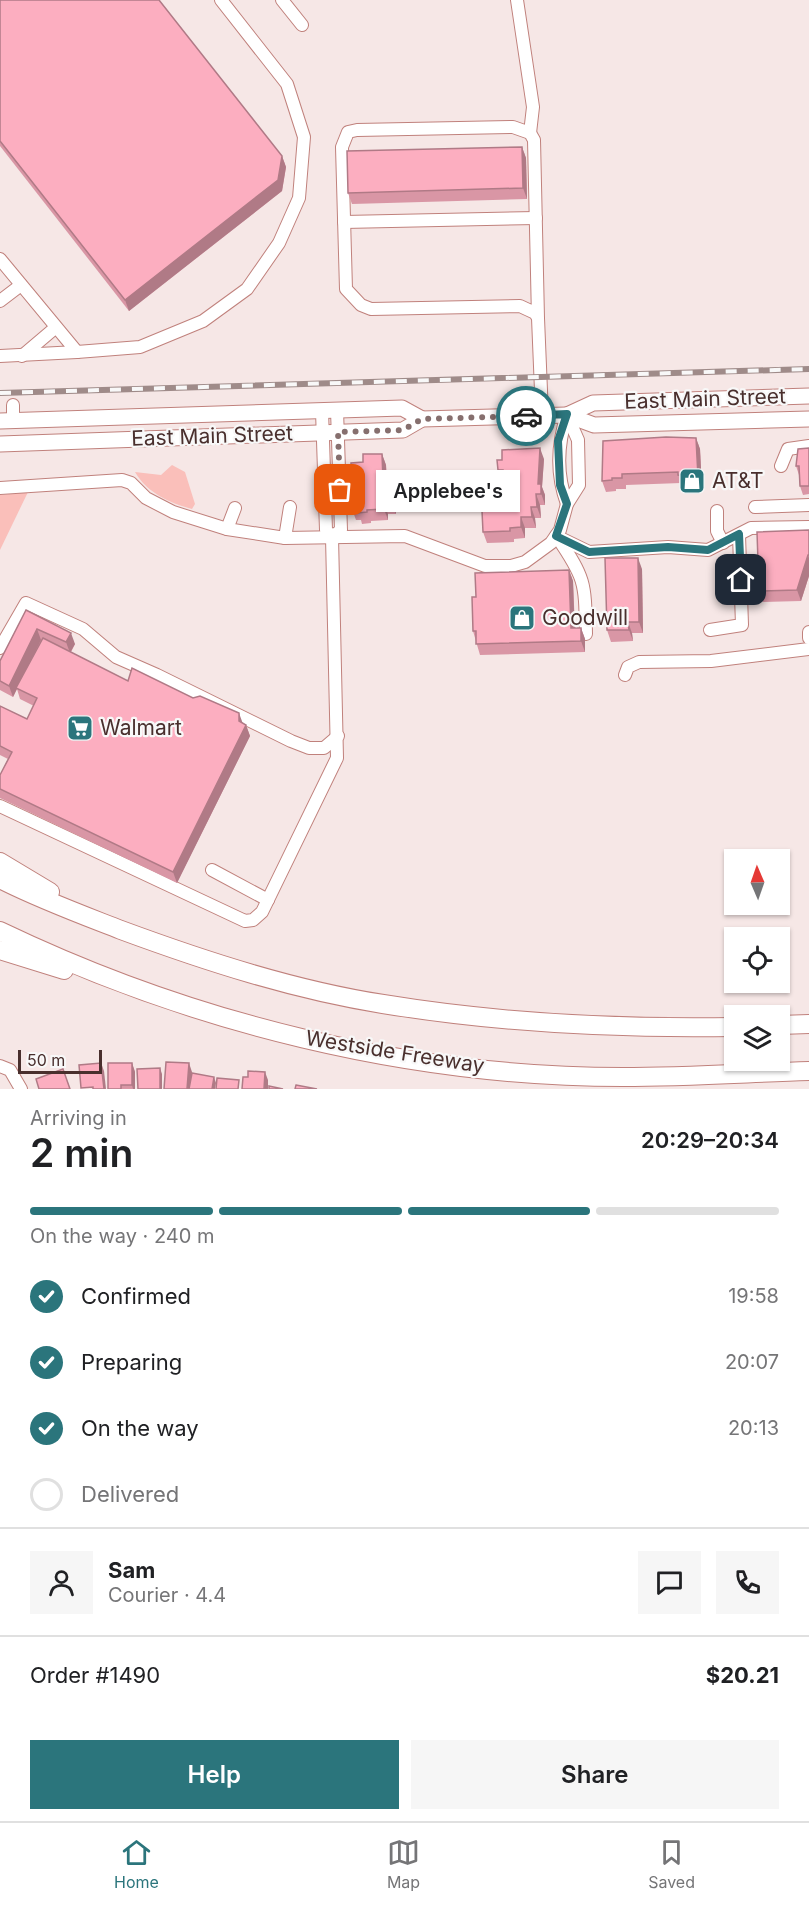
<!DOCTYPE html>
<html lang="en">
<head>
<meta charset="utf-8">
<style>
  body { margin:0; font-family:Inter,sans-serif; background:#f6f6f6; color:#202124; height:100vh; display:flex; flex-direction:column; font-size:22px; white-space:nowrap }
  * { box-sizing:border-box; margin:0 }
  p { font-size:20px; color:#757577 }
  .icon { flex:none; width:33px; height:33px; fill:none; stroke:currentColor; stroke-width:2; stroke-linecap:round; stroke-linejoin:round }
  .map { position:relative; height:1089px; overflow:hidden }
  .panel { display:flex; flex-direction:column; background:#fff; flex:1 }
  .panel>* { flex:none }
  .needle { width:39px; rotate:358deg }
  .fabs { position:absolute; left:724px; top:849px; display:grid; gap:12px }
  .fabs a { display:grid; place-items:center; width:66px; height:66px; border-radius:0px; background:#fff; box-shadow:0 2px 4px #0004; font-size:30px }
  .scale { position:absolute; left:18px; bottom:15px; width:84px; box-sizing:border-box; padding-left:6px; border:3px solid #492f2d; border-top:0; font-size:16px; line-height:21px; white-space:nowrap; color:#492f2d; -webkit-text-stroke:4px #f8f8f8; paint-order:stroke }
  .pin { position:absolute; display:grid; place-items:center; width:51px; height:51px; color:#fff; margin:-26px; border-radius:12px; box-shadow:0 3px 9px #0006 }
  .courier { position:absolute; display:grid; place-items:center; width:60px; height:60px; margin:-30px; border:4px solid #2b757c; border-radius:50%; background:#fff; color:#222; box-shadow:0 2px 8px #0007 }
  .bubble { position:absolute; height:42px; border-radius:0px; background:#fff; box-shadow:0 2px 4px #0004; font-size:20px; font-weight:600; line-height:42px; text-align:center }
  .summary em { font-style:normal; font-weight:600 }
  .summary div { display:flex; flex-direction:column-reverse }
  .summary { display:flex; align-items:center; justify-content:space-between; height:102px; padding:0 30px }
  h1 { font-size:39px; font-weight:600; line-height:45px }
  .bar { display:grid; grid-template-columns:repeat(4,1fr); gap:9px 6px; align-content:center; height:72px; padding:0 30px }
  .bar i { height:8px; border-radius:4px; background:#e0e0e0 }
  .bar .on { background:#2b757c }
  .bar p { grid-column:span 4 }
  .line { display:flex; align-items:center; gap:15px; padding:0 30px; border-top:2px solid #e0e0e0 }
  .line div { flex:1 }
  .round { display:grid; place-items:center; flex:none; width:63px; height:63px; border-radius:0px; background:#f6f6f6 }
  ol { padding:0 30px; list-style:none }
  li { display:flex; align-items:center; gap:18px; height:66px }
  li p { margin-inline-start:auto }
  li .icon { padding:6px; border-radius:50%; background:#2b757c; color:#fff; stroke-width:4 }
  li:last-child { color:#757577 }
  li i { width:33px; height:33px; border:3px solid #e0e0e0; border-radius:50% }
  .primary-button { display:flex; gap:12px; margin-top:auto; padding:12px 30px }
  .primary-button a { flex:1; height:69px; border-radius:0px; background:#2b757c; color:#fff; font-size:24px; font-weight:600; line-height:69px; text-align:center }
  .primary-button a+a { background:#f6f6f6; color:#202124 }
  .tabs { display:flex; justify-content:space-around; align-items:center; height:84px; border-top:2px solid #e0e0e0; background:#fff; font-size:16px; color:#757577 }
  .tabs a { display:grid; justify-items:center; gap:3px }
  .tabs .on { color:#2b757c }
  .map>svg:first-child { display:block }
  .green { fill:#fabfba }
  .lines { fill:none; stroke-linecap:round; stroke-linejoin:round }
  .minor-casing { stroke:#c0817c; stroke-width:14 }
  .major-casing { stroke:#c0817c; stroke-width:17 }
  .highway-casing { stroke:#c0817c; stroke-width:20 }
  .minor { stroke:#fff; stroke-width:12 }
  .major { stroke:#fff; stroke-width:15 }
  .highway { stroke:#fff; stroke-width:18 }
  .rail-casing { stroke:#9f8b89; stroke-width:6 }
  .rail { stroke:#f8f8f8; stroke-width:4; stroke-dasharray:11; stroke-linecap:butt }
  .wall { fill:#d996a5 }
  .shaded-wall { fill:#b07a86 }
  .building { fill:#fcaec0; stroke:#b07a86; stroke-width:1.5 }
  .done { stroke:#866f6e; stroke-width:6; stroke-dasharray:0 10.8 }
  .route { stroke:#2b757c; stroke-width:8 }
  .labels { text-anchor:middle; stroke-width:4.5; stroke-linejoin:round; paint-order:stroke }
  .street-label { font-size:21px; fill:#492f2d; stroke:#f8f8f8 }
  .poi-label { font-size:21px; fill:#492f2d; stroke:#f8f8f8; text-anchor:start }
</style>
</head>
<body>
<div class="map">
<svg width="809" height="1089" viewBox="0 0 809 1089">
  <rect width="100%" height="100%" fill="#f6e7e6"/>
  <!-- green -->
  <g class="green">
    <path d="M172,465L185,472L195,504L192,509C170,503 147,493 135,472L161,475Z"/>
    <polygon points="28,492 0,550 0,495"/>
  </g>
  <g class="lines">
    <!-- minor casing -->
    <g class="minor-casing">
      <g id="minor">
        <polyline points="282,0 302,25"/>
        <polyline points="517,0 533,107 530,133"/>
        <polyline points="344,222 536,218"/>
        <polyline points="0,259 77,352 0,356"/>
        <polyline points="0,301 21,285"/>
        <polyline points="538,318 534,140 530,133 513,127 357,130 348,132 342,147 346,289 361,305 371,309 520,306 535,313 538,318 542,415"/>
        <polyline points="77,352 140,347 203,321 247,289 279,243 299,198 304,137 287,84 221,0"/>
        <polyline points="22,356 55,328"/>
        <polyline points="13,405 13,420"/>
        <polyline points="322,411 326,530 332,537"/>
        <polyline points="781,466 788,449 809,446"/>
        <polyline points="0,488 122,480 131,483 146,498 173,512 227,529 285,538 405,536 485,566 511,566 525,562 551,543 560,530 567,504 579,485 578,440 567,415"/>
        <path d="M567,504C556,474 557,445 567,415"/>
        <polyline points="755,507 809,505"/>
        <polyline points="717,511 717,531 723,543"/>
        <polyline points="227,529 235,508"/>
        <polyline points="556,536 589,552 668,547 708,550 751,528 809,527"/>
        <polyline points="332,537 341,530 337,410"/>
        <path d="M557,537C586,579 585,583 586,634"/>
        <polyline points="285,538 290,507"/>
        <polyline points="710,630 742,625 739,535"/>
        <polyline points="809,632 809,638"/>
        <polyline points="0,648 26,603 83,629 116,657 157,675 291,741 309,748 324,748 338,736"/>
        <polyline points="625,675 628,667 639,662 711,661 809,649"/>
        <polyline points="0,806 245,921 253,920 262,912 337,758 332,537"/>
        <polyline points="212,870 268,900"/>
        <polyline points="0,1066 10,1070 21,1089"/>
      </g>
    </g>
    <!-- major casing -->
    <g class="major-casing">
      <g id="major">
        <polyline points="567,415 593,403 809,396"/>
        <polyline points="0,421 402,408 422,419"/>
        <polyline points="0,444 403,430 422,419 567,415 594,425 809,419"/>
      </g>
    </g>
    <!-- highway casing -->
    <g class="highway-casing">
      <g id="highway">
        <polyline points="0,862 50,892"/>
        <path d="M0,879C39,899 80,914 121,930C205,961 294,990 383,1004C499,1023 617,1029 735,1027"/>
        <path d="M0,931C192,1023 409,1077 623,1077C685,1077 747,1073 809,1071"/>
        <polyline points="0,950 64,970"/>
        <polyline points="780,1025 809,1024"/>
      </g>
    </g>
    <!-- minor -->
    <use href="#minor" class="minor"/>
    <!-- major -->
    <use href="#major" class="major"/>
    <!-- highway -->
    <use href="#highway" class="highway"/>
    <!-- rail casing -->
    <g class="rail-casing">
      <polyline id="rail" points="0,393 809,369"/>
    </g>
    <!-- rail -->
    <use href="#rail" class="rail"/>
  </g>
  <!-- wall -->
  <g class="wall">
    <polygon points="0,0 282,156 286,167 282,191 129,311 0,146"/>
    <polygon points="522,147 526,158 527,199 352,204 348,193"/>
    <polygon points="696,438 700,449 702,488 682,486 681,483 626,485 626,489 616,489 616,491 606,492 602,481"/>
    <polygon points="809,448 809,494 803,495 800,486 799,475 796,466"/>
    <polygon points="382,454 386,465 387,480 396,490 396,514 388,514 388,520 371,521 371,523 362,524 361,520 356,520 352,509 363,462"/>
    <polygon points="544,459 542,487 545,495 545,505 540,505 541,518 535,518 536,528 525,528 525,538 514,539 514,542 487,543 483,532 492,511 500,501 501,495 500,491 500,478 498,470 502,460"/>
    <polygon points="809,530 809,576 801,601 763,602 759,591"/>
    <polygon points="642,569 643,633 632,633 633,641 611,642 607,630"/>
    <polygon points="569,570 573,581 575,628 581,628 585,639 585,652 480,655 473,631 476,597"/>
    <polygon points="26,610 75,644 71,652 128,681 246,725 250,736 177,883 0,798 0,775 8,759 0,755 0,706 27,719 34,706 20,699 17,689 13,697 0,690 0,661"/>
    <polygon points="132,1063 135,1072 135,1089 108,1089"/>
  </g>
  <!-- shaded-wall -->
  <g class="shaded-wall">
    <polygon points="522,147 526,158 527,199 523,188"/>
    <polygon points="282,156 286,167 282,191 129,311 125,300"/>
    <polygon points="696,438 700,449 702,488 698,477"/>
    <polygon points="540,448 544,459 542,487 545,495 545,505 538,484"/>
    <polygon points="382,454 386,465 387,491 383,480"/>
    <polygon points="392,479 396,490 396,514 392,503"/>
    <polygon points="536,494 540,505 541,518 537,507"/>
    <polygon points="384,503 388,514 388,520 384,509"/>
    <polygon points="531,507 535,518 536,528 532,517"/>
    <polygon points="521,517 525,528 525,538 521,527"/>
    <polygon points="808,555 809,558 809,576 801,601 797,590"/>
    <polygon points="638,558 642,569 643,633 639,622"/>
    <polygon points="569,570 573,581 575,639 571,628"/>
    <polygon points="628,622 632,633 633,641 629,630"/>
    <polygon points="581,628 585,639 585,652 581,641"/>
    <polygon points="37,629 41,640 13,697 9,686"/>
    <polygon points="71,633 75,644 70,653 66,642"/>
    <polygon points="239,713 243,724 246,725 250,736 177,883 173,872 239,721"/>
    <polygon points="101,1063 104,1071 106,1089 104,1089"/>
    <polygon points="132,1063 135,1072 135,1089 133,1089 132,1085"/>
    <polygon points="189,1063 192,1072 191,1089 187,1089"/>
    <polygon points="160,1068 162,1074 162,1089 160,1089"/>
    <polygon points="265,1072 268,1080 268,1089 264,1089"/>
    <polygon points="214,1077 216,1083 215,1089 212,1089"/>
  </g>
  <!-- building -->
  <g class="building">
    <polygon points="0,0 159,0 282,156 278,180 125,300 0,141"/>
    <polygon points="522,147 523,188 348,193 347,151"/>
    <polygon points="666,437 696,438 698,477 678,475 678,472 622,474 622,478 612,478 612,480 602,481 603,441"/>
    <polygon points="540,448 538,484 541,484 541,494 536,494 537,507 531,507 532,517 521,517 521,527 510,528 510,531 483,532 482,511 492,511 492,502 500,501 500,495 509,495 509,490 500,491 499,478 503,478 503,470 498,470 497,460 502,460 502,450"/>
    <polygon points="809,448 809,486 800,486 799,466 796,466 798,449"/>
    <polygon points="363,454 382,454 383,480 392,479 392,503 384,503 384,509 367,510 367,512 358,513 358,509 352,509 351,463 363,462"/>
    <polygon points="809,530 809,555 808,555 797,590 759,591 757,532"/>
    <polygon points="605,558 638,558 639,622 628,622 629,630 607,630"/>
    <polygon points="569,570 571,628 581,628 581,641 476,644 476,631 473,631 472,597 476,597 475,573"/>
    <polygon points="26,610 71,633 66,642 37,629 9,686 0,681 0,661"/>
    <polygon points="43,638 128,681 132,668 193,698 200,696 239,713 239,721 246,725 173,872 0,789 0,775 12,752 0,746 0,706 27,719 37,698 16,688"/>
    <polygon points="166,1062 189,1063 187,1089 164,1089"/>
    <polygon points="101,1063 104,1089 93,1089 93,1087 81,1088 79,1065"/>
    <polygon points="108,1063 132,1063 132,1085 121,1085 121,1089 108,1089"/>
    <polygon points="160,1068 160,1089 138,1089 137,1069"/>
    <polygon points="63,1069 70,1089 39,1089 36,1079"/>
    <polygon points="248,1071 265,1072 264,1089 242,1089 243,1077 248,1077"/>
    <polygon points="192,1073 214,1077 212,1089 189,1089"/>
    <polygon points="217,1078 239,1080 238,1089 216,1089"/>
    <polygon points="296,1085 317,1089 295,1089"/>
    <polygon points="269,1086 283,1089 269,1089"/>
  </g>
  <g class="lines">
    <!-- done -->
    <polyline class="done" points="340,490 338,432 403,430 422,419 526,416"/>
    <!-- route -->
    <polyline class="route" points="526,416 567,414 558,441 560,485 567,504 556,536 589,552 668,547 708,550 739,534 741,580"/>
  </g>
  <!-- icons -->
  <defs>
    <g id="shop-square" transform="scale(1.35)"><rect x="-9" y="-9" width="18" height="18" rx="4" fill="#2b757c" stroke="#f8f8f8"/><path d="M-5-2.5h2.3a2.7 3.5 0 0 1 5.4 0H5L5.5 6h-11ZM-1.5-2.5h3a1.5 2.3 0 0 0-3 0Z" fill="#fff"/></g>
    <g id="supermarket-square" transform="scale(1.35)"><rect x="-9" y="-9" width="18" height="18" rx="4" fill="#2b757c" stroke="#f8f8f8"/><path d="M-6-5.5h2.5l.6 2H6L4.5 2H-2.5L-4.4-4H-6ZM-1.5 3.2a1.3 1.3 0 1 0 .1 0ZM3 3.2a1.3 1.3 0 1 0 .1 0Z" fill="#fff"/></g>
  </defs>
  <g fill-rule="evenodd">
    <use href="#shop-square" x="692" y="481"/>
    <use href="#shop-square" x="522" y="618"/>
    <use href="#supermarket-square" x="80" y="728"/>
  </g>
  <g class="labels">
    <!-- street labels -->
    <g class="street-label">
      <text transform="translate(705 399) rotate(-2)" y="7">East Main Street</text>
      <text transform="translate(212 436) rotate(-2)" y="7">East Main Street</text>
      <text transform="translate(395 1052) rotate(9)" y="7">Westside Freeway</text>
    </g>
    <!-- poi labels -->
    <g class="poi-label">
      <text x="712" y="488">AT&amp;T</text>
      <text x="542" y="625">Goodwill</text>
      <text x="100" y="735">Walmart</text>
    </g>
  </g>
</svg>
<div class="fabs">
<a><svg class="needle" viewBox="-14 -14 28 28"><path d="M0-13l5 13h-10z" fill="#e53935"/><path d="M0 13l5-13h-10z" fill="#757577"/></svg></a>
<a><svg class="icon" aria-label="locate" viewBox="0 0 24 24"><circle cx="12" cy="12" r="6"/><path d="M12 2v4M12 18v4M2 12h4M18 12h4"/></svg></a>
<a><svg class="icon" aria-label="layers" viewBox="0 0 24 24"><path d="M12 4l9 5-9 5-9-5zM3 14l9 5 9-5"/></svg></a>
</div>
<div class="scale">50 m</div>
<div class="pin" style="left:340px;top:490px;background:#ea580c"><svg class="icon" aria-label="bag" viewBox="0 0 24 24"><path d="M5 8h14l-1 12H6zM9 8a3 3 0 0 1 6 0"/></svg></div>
<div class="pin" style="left:741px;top:580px;background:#1f2937"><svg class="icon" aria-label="home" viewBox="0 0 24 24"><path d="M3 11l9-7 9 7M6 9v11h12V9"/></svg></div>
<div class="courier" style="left:526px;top:416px"><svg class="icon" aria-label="car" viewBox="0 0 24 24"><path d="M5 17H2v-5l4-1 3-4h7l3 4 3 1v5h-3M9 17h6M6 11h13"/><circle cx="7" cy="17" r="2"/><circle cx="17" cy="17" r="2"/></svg></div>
<div class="bubble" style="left:376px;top:470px;width:144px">Applebee's</div>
</div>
<section class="panel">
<div class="summary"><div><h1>2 min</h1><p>Arriving in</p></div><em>20:29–20:34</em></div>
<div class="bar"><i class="on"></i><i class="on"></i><i class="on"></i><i></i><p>On the way · 240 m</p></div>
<ol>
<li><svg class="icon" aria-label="check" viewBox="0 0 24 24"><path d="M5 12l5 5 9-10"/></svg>Confirmed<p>19:58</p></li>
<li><svg class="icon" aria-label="check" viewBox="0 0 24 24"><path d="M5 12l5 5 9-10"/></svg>Preparing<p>20:07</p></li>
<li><svg class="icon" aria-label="check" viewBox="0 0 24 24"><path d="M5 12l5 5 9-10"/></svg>On the way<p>20:13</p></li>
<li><i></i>Delivered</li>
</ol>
<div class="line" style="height:108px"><a class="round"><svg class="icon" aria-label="person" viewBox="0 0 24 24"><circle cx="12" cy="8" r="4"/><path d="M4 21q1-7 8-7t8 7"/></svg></a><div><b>Sam</b><p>Courier · 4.4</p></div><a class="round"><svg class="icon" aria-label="chat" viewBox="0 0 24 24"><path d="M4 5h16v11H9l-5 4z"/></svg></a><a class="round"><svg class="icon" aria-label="phone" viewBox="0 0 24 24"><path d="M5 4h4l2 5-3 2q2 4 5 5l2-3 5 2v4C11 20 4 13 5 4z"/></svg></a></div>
<div class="line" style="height:78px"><div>Order #1490</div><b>$20.21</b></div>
<div class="primary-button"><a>Help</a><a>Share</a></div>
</section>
<nav class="tabs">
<a class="on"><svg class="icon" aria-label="home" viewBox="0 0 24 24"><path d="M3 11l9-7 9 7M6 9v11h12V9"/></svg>Home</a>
<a><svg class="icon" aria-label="map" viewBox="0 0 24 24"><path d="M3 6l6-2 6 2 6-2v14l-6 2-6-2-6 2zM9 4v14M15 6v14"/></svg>Map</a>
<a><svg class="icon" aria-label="saved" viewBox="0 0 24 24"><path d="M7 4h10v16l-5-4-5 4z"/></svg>Saved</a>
</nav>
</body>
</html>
